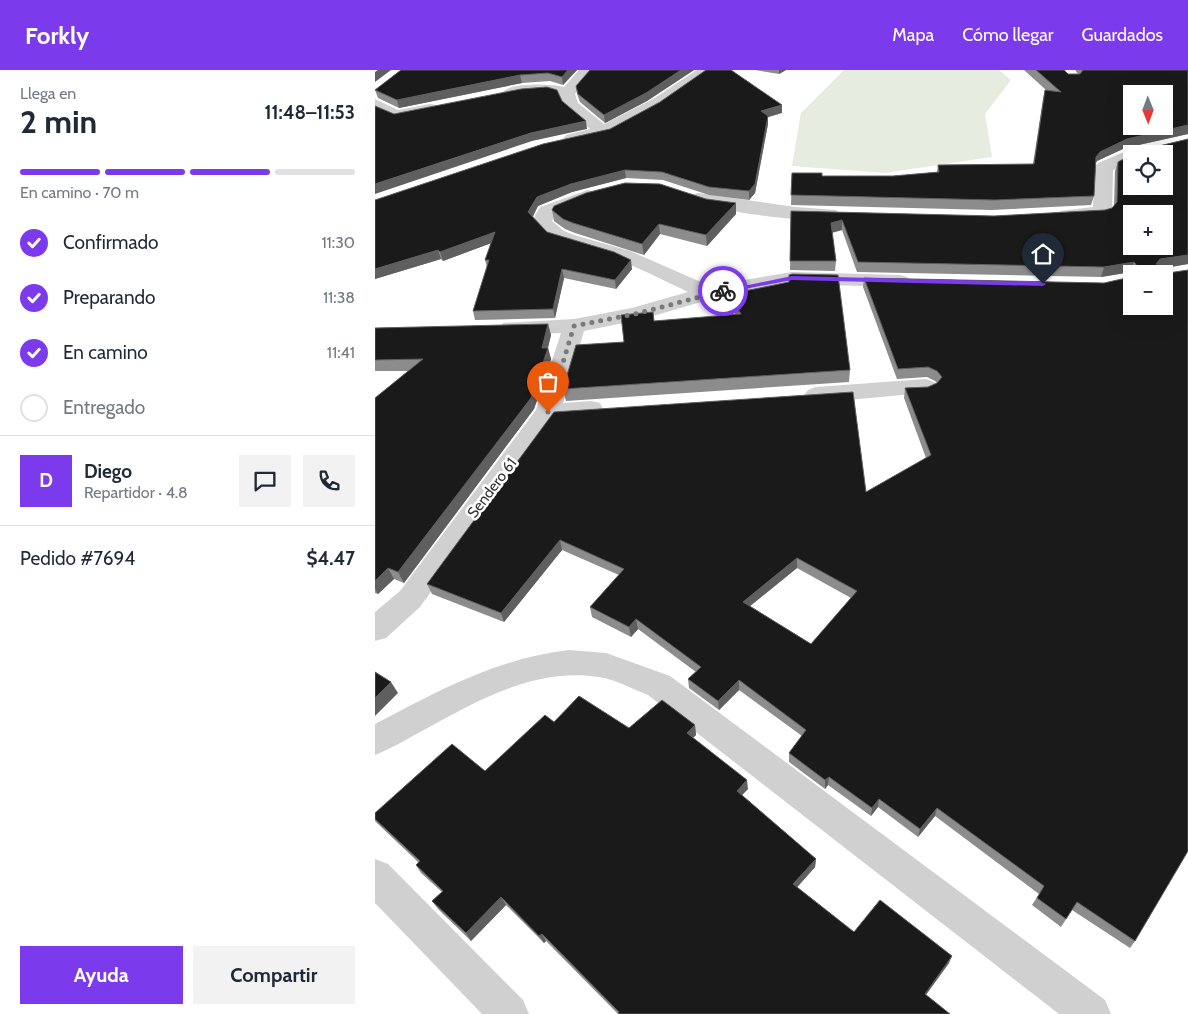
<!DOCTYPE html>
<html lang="es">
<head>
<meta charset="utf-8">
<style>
  body { margin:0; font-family:Cabin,sans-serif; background:#f2f2f3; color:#1f2937; height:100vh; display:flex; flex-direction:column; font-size:19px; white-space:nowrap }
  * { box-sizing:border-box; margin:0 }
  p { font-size:16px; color:#747a83 }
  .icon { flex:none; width:28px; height:28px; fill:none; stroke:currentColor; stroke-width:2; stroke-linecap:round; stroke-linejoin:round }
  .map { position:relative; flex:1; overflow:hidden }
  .details { display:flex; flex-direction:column; background:#fff; width:375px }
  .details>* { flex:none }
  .needle { width:32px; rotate:179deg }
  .tools { position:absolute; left:748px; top:15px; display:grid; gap:10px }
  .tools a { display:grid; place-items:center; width:50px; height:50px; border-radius:0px; background:#fff; box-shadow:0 5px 20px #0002; font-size:25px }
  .pin { position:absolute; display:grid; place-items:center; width:42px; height:42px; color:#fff; margin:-51px -21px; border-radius:50% 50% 50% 0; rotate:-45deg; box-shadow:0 0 5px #0007 }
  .pin .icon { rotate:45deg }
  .courier { position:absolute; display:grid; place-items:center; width:50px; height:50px; margin:-25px; border:4px solid #7c3aed; border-radius:50%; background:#fff; color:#222; box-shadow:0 1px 6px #0007 }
  .summary em { font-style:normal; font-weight:800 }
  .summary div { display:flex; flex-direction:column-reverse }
  .summary { display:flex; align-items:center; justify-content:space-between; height:85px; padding:0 20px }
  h1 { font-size:32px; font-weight:800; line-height:38px }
  .bar { display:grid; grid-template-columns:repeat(4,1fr); gap:8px 5px; align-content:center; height:60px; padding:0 20px }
  .bar i { height:6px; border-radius:4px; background:#e0e1e3 }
  .bar .current { background:#7c3aed }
  .bar p { grid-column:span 4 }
  .line { display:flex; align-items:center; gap:12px; padding:0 20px; border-top:1px solid #e0e1e3 }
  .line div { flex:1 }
  .round { display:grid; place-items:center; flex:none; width:52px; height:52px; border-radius:0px; background:#f2f2f3 }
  ol { padding:0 20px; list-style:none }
  li { display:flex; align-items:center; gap:15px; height:55px }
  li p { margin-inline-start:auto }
  li .icon { padding:5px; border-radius:50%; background:#7c3aed; color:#fff; stroke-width:4 }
  li:last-child { color:#747a83 }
  li i { width:28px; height:28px; border:2px solid #e0e1e3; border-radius:50% }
  .primary-button { display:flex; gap:10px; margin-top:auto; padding:10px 20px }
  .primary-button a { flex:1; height:58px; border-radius:0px; background:#7c3aed; color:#fff; font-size:20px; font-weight:800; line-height:58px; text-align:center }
  .primary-button a+a { background:#f2f2f3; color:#1f2937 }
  header { display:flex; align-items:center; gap:30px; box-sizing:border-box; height:70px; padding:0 25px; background:#7c3aed; color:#fff }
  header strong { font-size:24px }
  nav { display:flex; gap:28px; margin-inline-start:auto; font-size:18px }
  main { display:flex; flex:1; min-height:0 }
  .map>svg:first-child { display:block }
  .green { fill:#e6ecdf }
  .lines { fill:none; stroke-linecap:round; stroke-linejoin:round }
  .minor { fill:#d0d0d0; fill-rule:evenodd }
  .wall { fill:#8c8c8c; fill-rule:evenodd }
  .shaded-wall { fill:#5f5f5f }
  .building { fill:#1a1a1a; stroke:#5f5f5f; fill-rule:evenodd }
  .route { fill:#7c3aed }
  .done { stroke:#7a7a7a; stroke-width:5; stroke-dasharray:0 9 }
  .labels { text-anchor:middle; stroke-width:5; stroke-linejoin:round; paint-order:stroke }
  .street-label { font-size:15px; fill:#333; stroke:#fff }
</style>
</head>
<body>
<header>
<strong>Forkly</strong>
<nav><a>Mapa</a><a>Cómo llegar</a><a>Guardados</a></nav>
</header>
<main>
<section class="details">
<div class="summary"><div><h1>2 min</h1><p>Llega en</p></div><em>11:48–11:53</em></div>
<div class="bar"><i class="current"></i><i class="current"></i><i class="current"></i><i></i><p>En camino · 70 m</p></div>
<ol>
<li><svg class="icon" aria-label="check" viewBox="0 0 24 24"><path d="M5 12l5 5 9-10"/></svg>Confirmado<p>11:30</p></li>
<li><svg class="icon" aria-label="check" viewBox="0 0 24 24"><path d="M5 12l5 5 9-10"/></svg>Preparando<p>11:38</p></li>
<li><svg class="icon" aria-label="check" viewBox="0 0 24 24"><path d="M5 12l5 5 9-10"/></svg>En camino<p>11:41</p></li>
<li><i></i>Entregado</li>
</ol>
<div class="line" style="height:90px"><b class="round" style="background:#7c3aed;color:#fff">D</b><div><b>Diego</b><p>Repartidor · 4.8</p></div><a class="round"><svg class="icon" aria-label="chat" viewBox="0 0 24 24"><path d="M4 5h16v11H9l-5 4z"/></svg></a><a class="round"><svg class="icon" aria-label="phone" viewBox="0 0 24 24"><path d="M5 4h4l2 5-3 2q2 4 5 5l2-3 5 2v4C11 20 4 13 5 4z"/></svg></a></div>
<div class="line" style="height:65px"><div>Pedido #7694</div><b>$4.47</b></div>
<div class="primary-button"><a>Ayuda</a><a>Compartir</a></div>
</section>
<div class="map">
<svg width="813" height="944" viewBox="0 0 813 944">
  <rect width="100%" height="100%" fill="#fff"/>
  <!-- green -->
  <polygon class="green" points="469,0 624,0 636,10 610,44 617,87 510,103 417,96 426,43"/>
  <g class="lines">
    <!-- minor -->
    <g class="minor">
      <path d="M204,0H220L200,24L203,33L229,54L278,29L322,0H340L290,36L237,62L235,66L197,74L191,73L188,69L191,65L215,59L190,38L185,27L174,23L136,27L128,22C135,12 178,14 189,17Z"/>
      <polygon points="0,29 23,40 55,34 61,35 63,39 61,43 21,50 0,41"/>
      <polygon points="756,79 762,80 765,84 756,84 756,91 738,100 737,142 734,146 692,151 685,149 682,145 685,141 718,137 720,97 723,93"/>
      <path d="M213,120L220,122L222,126L220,130L180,145L177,151L189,161L199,165L255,181L335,216L417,202L525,205L532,207L535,211L532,215L525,217L417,214L336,229L268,249L209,261L188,333L216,331L225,333L228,339L225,345L180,350L45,537L11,568L0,571V542L25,521L161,340L186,263L136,265L128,263L125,258L128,253L199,249L257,238L313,222C290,211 267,199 243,190C212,178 177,180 157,151L165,137Z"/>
      <path d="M323,123L420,137L461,140L464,144L461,148C433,155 346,140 316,133L314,129L316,125Z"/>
      <polygon points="551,309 559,312 563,317 559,322 441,333 433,330 429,325 433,320 441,317"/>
      <path d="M194,580L231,583L295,606L730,930L736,944H684L273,625C257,619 240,609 223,607C164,598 108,627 58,655C39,665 20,677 0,685V654C63,621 123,588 194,580Z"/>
      <polygon points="0,789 13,794 148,930 154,944 107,944 0,833"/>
    </g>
  </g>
  <!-- wall -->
  <g class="wall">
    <polygon points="26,0 202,0 188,15 175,11 147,13 24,38 3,28 0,20"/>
    <polygon points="215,0 319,0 272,31 230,53 205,32 202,24 201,16"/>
    <polygon points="380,0 411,0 404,4"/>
    <polygon points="649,0 689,0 693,4 703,4 700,0 813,0 813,64 750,78 722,91 720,94 719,126 716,135 617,140 416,135 417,103 447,106 518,106 562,102 563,95 658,94 668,29 670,20 671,20"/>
    <polygon points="407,43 393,47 393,54 380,123 374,130 334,125 288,110 251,108 197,122 163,136 158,147 172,162 257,199 241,219 189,208 180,248 100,250 98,241 112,197 110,190 116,173 68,191 66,189 0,209 0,130"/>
    <path d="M813,69V194L791,198L760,871L755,878L697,840L686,857L657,835L664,824L560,746L543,767L503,737L496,746L453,715L450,719L414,692V683L427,666L364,620L344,640L314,618L313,609L321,602L263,559L256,567L217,547L215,537L244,505L187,480L129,552L57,524L52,514L179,342L491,422L551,388L529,328L530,318L553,317L562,313L560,311L552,307L522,309L488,217L489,208L729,213L789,204H758L756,202L726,207L482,202L467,160L457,163L461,191L460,201L415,200L416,141L619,146L730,140L737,138L739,136L740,101L743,92L758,84L761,76H784ZM422,498L476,528L436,574L375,536Z"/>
    <polygon points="331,129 361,133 361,144 332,176 285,164 269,185 200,163 190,159 179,151 177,140"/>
    <polygon points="355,224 475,300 474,312 191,331 188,319 249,272 279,251 361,245 356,235"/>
    <polygon points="173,254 176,265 173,278 176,289 159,339 29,513 19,509 3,524 0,523 0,328 34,301 0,301 0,258"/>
    <polygon points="179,652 254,658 320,655 321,665 318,668 373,719 367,725 441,789 440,797 422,817 479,862 574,893 551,925 243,944 171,871 169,873 131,835 96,871 63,839 57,831 67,822 46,803 41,795 43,792 3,754 0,751 0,743 110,701"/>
  </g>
  <!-- shaded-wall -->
  <g class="shaded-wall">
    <polygon points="3,0 16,0 0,12 0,2"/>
    <polygon points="193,0 202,0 188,15 187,7"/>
    <polygon points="306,0 319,0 272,31 230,53 229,45"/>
    <polygon points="404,0 411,0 404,4"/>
    <polygon points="145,5 147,13 24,38 22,30"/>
    <polygon points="407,35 407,43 393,47 393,54 380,123 374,130 374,121 386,41"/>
    <polygon points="211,51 212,59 157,71 0,124 0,114 156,63"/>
    <polygon points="813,55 813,64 750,78 722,91 718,97 721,87 725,82 752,69"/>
    <polygon points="250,100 251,108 197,122 163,136 155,151 153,142 162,127 196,114"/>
    <polygon points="361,133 361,144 332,176 331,165"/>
    <polygon points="467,150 467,160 455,163 456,153"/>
    <polygon points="284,154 285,164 269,185 267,174"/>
    <polygon points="120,162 122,171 68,191 65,182"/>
    <polygon points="63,180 66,189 0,209 0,199"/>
    <polygon points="813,185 813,194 782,199 781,194 785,189"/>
    <polygon points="256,190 257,199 241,219 240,210"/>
    <polygon points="759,192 756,202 726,207 729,197"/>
    <polygon points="187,199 189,208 180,248 178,239"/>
    <polygon points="173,254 176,265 172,281 173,278 176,289 159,339 29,513 23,502 167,278"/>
    <polygon points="185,470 187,480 129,552 126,543"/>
    <polygon points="422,488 422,498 369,541 368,532"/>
    <polygon points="13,498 19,509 3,524 0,519 0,511"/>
    <polygon points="261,549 263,559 256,567 254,557"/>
    <polygon points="364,610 364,620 344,640 343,631"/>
    <polygon points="16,612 23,623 0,646 0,628"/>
    <polygon points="320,655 321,665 313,672 312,663"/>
    <polygon points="454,707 453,715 450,719 450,710"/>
    <polygon points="372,710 373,719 363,729 362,721"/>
    <polygon points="504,729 503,737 496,746 497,738"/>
    <polygon points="562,738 560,746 543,767 545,759"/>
    <polygon points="441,789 440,797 418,822 418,814"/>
    <polygon points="126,827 131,835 96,871 91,863"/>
    <polygon points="167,864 171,871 169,873 164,866"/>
    <polygon points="577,886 574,893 547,930 550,924"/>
  </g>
  <!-- building -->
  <g class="building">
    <polygon points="26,0 193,0 187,7 173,3 145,5 22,30 0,20"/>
    <polygon points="215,0 306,0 271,23 229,45 203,24 201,16"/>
    <polygon points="331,0 356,0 407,35 386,41 393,46 380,114 374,121 334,117 287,102 250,100 196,114 162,127 153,142 172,162 239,182 256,190 240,210 187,199 178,239 98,241 114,190 110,190 120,162 65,182 63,180 0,199 0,130 168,74 235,59 285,32"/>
    <path d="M661,0H689L693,4H705L708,0H813V55L752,69L725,82L721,87L719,126L619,130L416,125L417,103H447V106H518L564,102L563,95L659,94L670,20L686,22ZM756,24H789V56H756Z"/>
    <polygon points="172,17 182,20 187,31 211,51 156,63 0,114 0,36 19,44 146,19"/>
    <path d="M813,69V185L785,189L781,194L791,196L793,203L813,200V781L760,871L702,832L691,849L662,828L669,816L562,738L545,759L504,729L497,738L454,707L450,710L414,683L431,660L364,610L343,631L313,609L326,597L261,549L254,557L215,537L249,499L185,470L126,543L52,514L179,342L478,322L491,422L556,385L530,318L553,317L562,313L567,307L562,301L553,297L523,299L489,208L729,213L756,207V236H789V204H761V194L759,192L729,197L483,192L467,150L456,153L461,191H415L416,141L619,146L730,140L737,138L742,132L743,92L756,85V116H789V84H759L760,83L761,76H784ZM756,144H789V176H756ZM422,488L482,521L436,574L368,532Z"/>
    <polygon points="250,113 285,114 331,129 361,133 331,165 284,154 267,174 198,153 188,149 177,140 179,136 211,123"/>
    <polygon points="417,204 463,205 475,300 188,319 201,275 249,272 246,245 278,242 279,251 366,244 355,224 414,212 414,205"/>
    <polygon points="173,254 167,278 173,278 156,328 23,502 13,498 0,511 0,328 48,289 0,290 0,258"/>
    <polygon points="0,602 16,612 0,628"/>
    <polygon points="204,626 254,658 287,630 320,655 312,663 372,710 362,721 441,789 418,814 479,862 505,830 577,886 550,924 575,944 243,944 244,942 167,864 164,866 126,827 91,863 57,831 68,821 41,795 45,791 0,749 0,743 77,674 110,701 170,645 179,652"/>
  </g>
  <!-- route -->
  <polygon class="route" points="417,206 668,212 671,214 668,216 417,210 348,223 345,221"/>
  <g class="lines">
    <!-- done -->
    <polyline class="done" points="173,342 199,256 260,244 348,221"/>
  </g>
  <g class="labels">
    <!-- street labels -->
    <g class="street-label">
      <text transform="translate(117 418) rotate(-53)" y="5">Sendero 61</text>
    </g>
  </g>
</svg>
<div class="tools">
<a><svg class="needle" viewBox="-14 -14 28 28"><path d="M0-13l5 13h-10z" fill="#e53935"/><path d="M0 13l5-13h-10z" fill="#747a83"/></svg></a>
<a><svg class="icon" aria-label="locate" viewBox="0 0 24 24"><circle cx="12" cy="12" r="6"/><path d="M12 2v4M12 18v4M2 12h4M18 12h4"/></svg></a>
<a>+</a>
<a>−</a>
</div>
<div class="pin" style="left:173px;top:342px;background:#ea580c"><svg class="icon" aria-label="bag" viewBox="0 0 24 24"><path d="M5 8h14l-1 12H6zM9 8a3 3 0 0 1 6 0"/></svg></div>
<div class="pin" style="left:668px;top:214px;background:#1f2937"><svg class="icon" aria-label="home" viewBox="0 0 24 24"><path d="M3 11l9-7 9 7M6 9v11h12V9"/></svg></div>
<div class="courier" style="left:348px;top:221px"><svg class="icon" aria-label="bike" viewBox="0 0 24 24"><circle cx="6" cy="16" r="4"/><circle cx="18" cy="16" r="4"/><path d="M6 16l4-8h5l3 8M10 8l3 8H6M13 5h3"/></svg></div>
</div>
</main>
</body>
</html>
